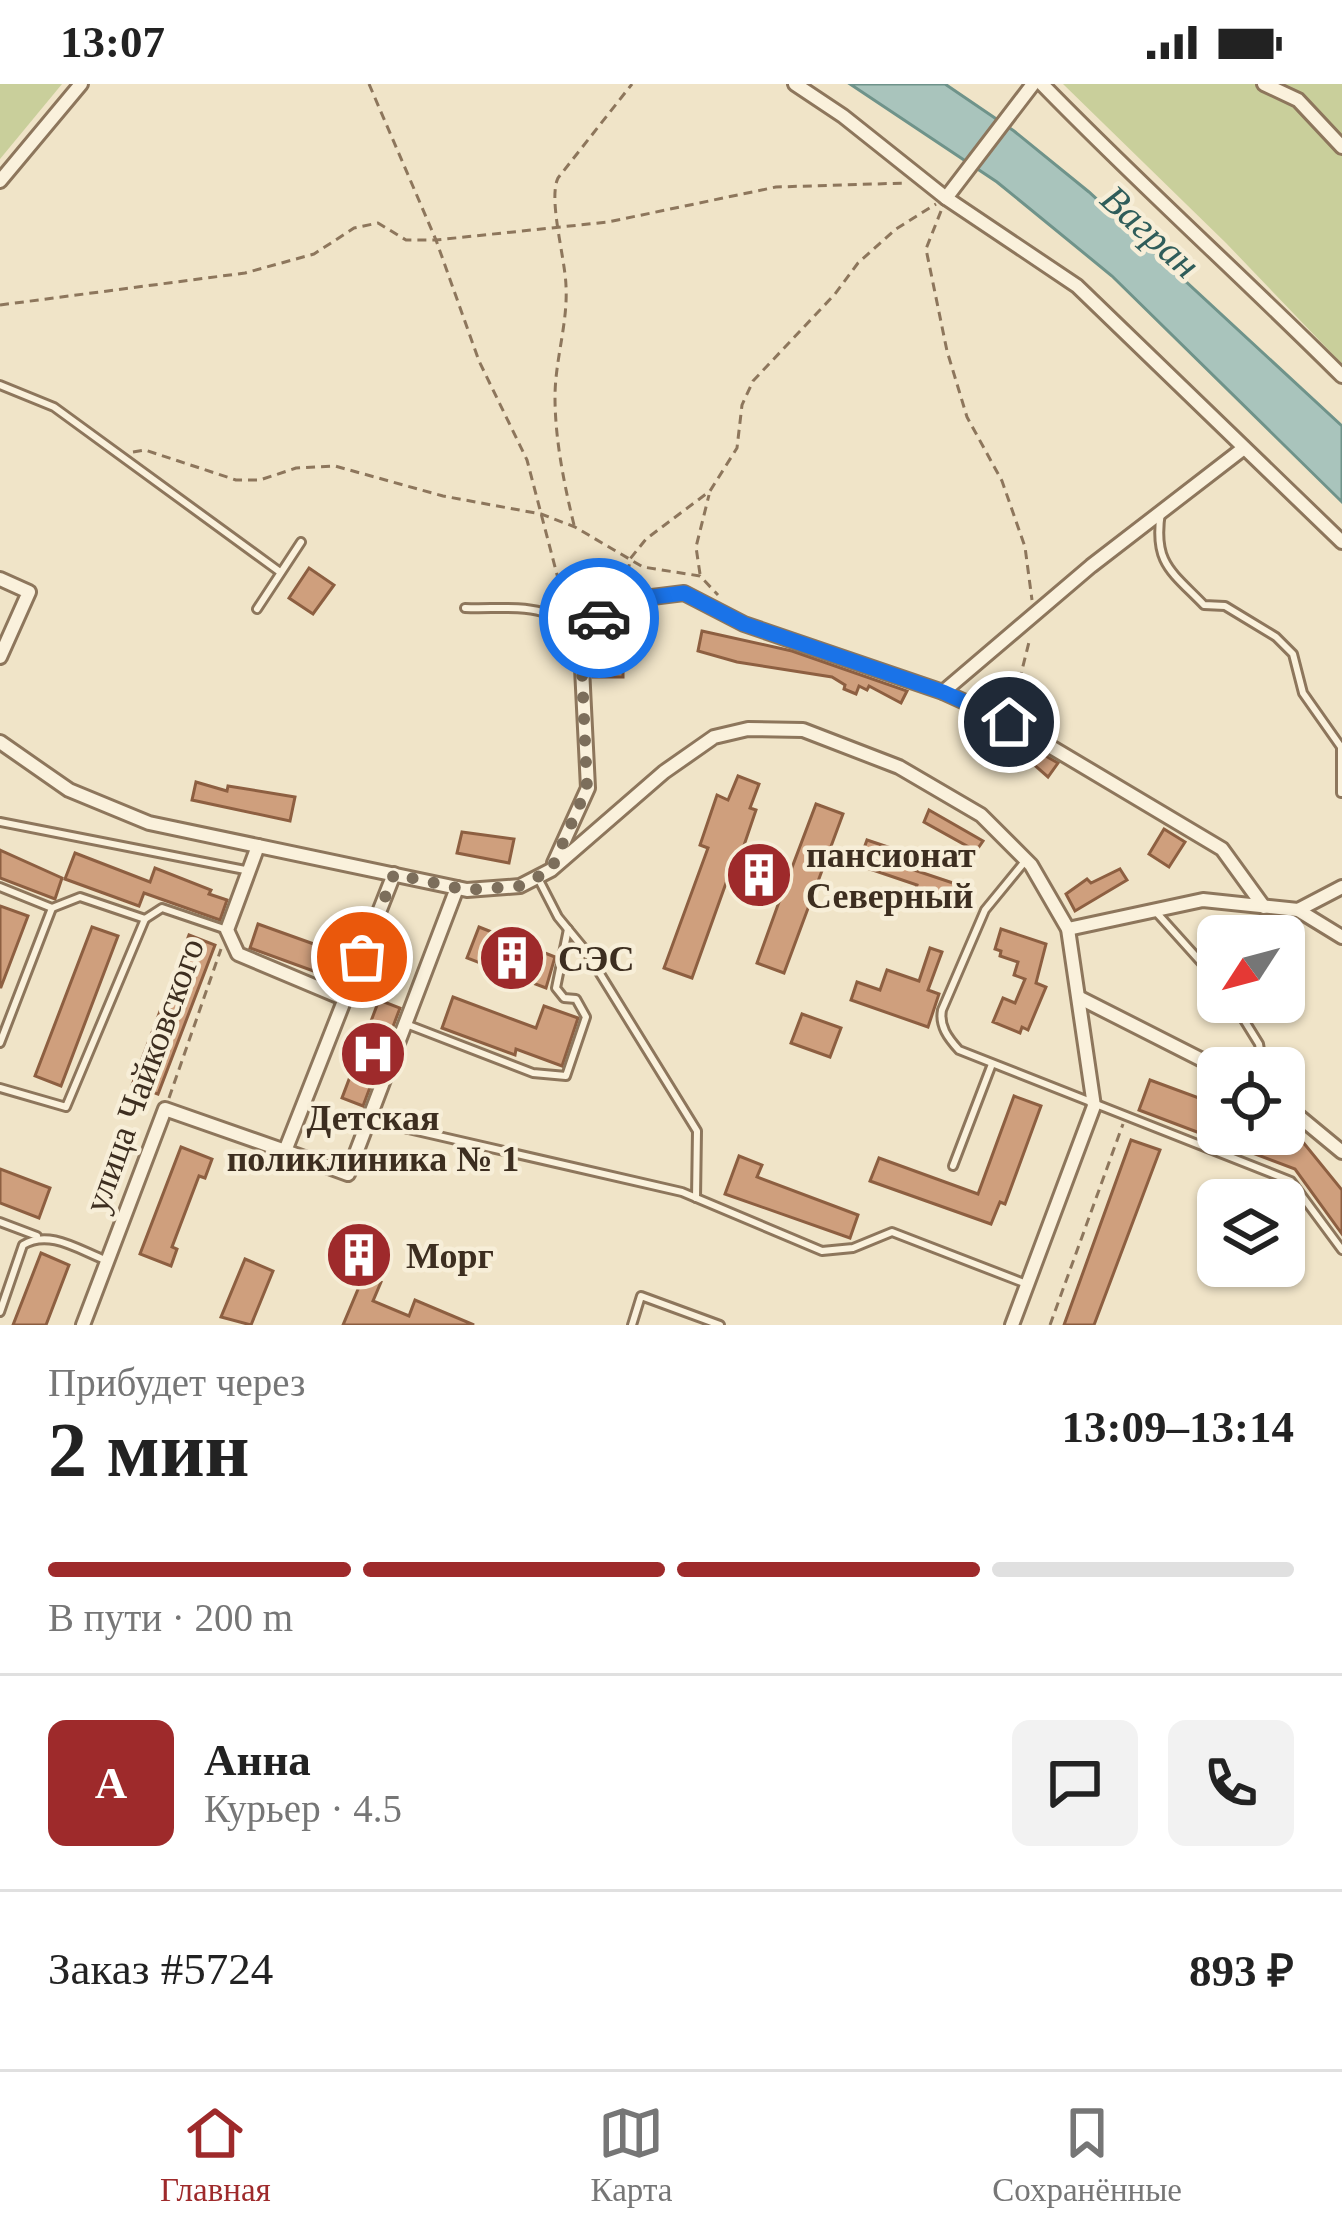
<!DOCTYPE html>
<html lang="ru">
<head>
<meta charset="utf-8">
<style>
  body { margin:0; font-family:"Times New Roman",serif; background:#f2f2f2; color:#222; height:100vh; display:flex; flex-direction:column; font-size:45px; white-space:nowrap }
  * { box-sizing:border-box; margin:0 }
  p { font-size:39px; color:#767676 }
  .icon { flex:none; width:66px; height:66px; fill:none; stroke:currentColor; stroke-width:2; stroke-linecap:round; stroke-linejoin:round }
  .map { position:relative; height:1241px; overflow:hidden }
  .side { display:flex; flex-direction:column; background:#fff; flex:1 }
  .side>* { flex:none }
  .needle { width:78px; rotate:234deg }
  .controls { position:absolute; left:1197px; top:831px; display:grid; gap:24px }
  .controls a { display:grid; place-items:center; width:108px; height:108px; border-radius:18px; background:#fff; box-shadow:0 3px 9px #0004; font-size:60px }
  .pin { position:absolute; display:grid; place-items:center; width:102px; height:102px; color:#fff; margin:-51px; border:6px solid #fff; border-radius:50%; box-shadow:0 3px 12px #0007 }
  .courier { position:absolute; display:grid; place-items:center; width:120px; height:120px; margin:-60px; border:9px solid #1a73e8; border-radius:50%; background:#fff; color:#222; box-shadow:0 3px 15px #0007 }
  .headline em { font-style:normal; font-weight:800 }
  .headline div { display:flex; flex-direction:column-reverse }
  .headline { display:flex; align-items:center; justify-content:space-between; height:204px; padding:0 48px }
  h1 { font-size:78px; font-weight:800; line-height:90px }
  .bar { display:grid; grid-template-columns:repeat(4,1fr); gap:18px 12px; align-content:center; height:144px; padding:0 48px }
  .bar i { height:15px; border-radius:9px; background:#e0e0e0 }
  .bar .on { background:#9e2a2b }
  .bar p { grid-column:span 4 }
  .line { display:flex; align-items:center; gap:30px; padding:0 48px; border-top:3px solid #e0e0e0 }
  .line div { flex:1 }
  .round { display:grid; place-items:center; flex:none; width:126px; height:126px; border-radius:18px; background:#f2f2f2 }
  .status { display:flex; justify-content:space-between; align-items:center; height:84px; padding:0 60px; background:#fff; direction:ltr }
  .status svg { height:33px; fill:currentColor }
  .tab-bar { display:flex; justify-content:space-around; align-items:center; height:168px; border-top:3px solid #e0e0e0; background:#fff; font-size:33px; color:#767676 }
  .tab-bar a { display:grid; justify-items:center; gap:6px }
  .tab-bar .on { color:#9e2a2b }
  .map>svg:first-child { display:block }
  .green { fill:#c9cf9b }
  .water { fill:#a9c4bc; stroke:#6f938a; stroke-width:3 }
  .building { fill:#cf9f7d; stroke:#8d5f41; stroke-width:3 }
  .lines { fill:none; stroke-linecap:round; stroke-linejoin:round }
  .lane-casing { stroke:#8d765c; stroke-width:12 }
  .street-casing { stroke:#8d765c; stroke-width:18 }
  .path { stroke:#8d765c; stroke-width:3; stroke-dasharray:9 6; stroke-linecap:butt }
  .lane { stroke:#faf1dc; stroke-width:6 }
  .street { stroke:#faf1dc; stroke-width:12 }
  .done { stroke:#7c6e5b; stroke-width:12; stroke-dasharray:0 21.6 }
  .route { stroke:#1a73e8; stroke-width:15 }
  .labels { text-anchor:middle; stroke-width:9; stroke-linejoin:round; paint-order:stroke }
  .poi-label { font-size:36px; font-weight:bold; fill:#3d2e20; stroke:#f7eed8; text-anchor:start }
  .street-label { font-size:36px; fill:#3d2e20; stroke:#f7eed8 }
  .water-label { font-size:39px; font-style:italic; fill:#2f5d5a; stroke:#f7eed8 }
</style>
</head>
<body>
<div class="status"><b>13:07</b><svg viewBox="0 0 49 12"><path d="M0 12V9h3v3zM5 12V6h3v6zM10 12V3h3v9zM15 12V0h3v12zM26 1h20v11H26zM47 4h2v5h-2z"/></svg></div>
<div class="map">
<svg width="1342" height="1241" viewBox="0 0 1342 1241">
  <rect width="100%" height="100%" fill="#f0e4c8"/>
  <!-- green -->
  <g class="green">
    <polygon points="0,0 62,0 0,75"/>
    <polygon points="1063,0 1342,0 1342,280 1226,159"/>
  </g>
  <!-- water -->
  <polygon class="water" points="850,0 945,0 1014,47 1089,108 1342,342 1342,418 1112,192 997,98"/>
  <!-- building -->
  <g class="building">
    <polygon points="309,484 334,501 313,530 289,514"/>
    <polygon points="702,547 792,567 907,607 901,619 869,602 867,606 859,602 856,610 844,605 845,601 832,593 737,578 698,567"/>
    <rect x="593" y="566" width="30" height="27"/>
    <polygon points="1000,646 1058,679 1048,693 998,649"/>
    <polygon points="738,692 759,700 750,724 756,726 739,776 788,794 816,720 843,730 784,889 757,879 783,807 730,788 692,894 664,884 708,764 700,761 717,711 728,716"/>
    <polygon points="196,698 227,707 228,702 295,713 290,737 192,716"/>
    <polygon points="929,726 983,757 976,767 924,738"/>
    <polygon points="1164,745 1185,758 1169,783 1149,770"/>
    <polygon points="462,748 514,755 509,779 457,769"/>
    <polygon points="867,756 915,772 911,785 965,803 957,826 914,811 917,801 858,781"/>
    <polygon points="0,766 62,794 55,815 0,794"/>
    <polygon points="75,769 150,798 155,784 211,806 209,810 227,816 220,836 144,809 139,822 65,795"/>
    <polygon points="1120,785 1127,796 1075,827 1066,810 1087,795 1091,799"/>
    <polygon points="0,822 28,832 1,903 0,903"/>
    <polygon points="258,840 350,873 341,897 250,864"/>
    <polygon points="92,843 118,852 61,1002 35,992"/>
    <polygon points="479,843 555,873 546,904 467,874"/>
    <polygon points="1001,845 1046,860 1036,899 1046,903 1028,946 1022,943 1020,949 993,938 1003,914 1015,919 1025,895 1014,891 1018,878 1000,872 1001,867 995,865"/>
    <polygon points="189,851 215,861 158,1010 132,1001"/>
    <polygon points="930,864 942,868 928,906 939,910 928,943 851,916 857,898 880,906 887,886 919,897"/>
    <polygon points="453,913 536,944 544,922 578,934 562,982 516,965 515,971 442,944"/>
    <polygon points="379,916 400,924 363,1022 342,1014"/>
    <polygon points="802,930 841,944 830,973 791,959"/>
    <polygon points="1150,996 1218,1021 1218,1050 1284,1050 1284,1046 1298,1052 1342,1106 1342,1150 1295,1085 1139,1026"/>
    <polygon points="1014,1012 1041,1022 1005,1120 1000,1118 991,1140 870,1097 879,1074 978,1110"/>
    <polygon points="1131,1056 1160,1066 1094,1241 1064,1241"/>
    <polygon points="181,1063 212,1075 205,1094 199,1092 172,1163 177,1165 171,1182 140,1170"/>
    <polygon points="739,1072 762,1081 757,1093 858,1131 850,1154 725,1110"/>
    <polygon points="0,1085 50,1104 39,1134 0,1119"/>
    <polygon points="345,1153 382,1167 373,1190 337,1175"/>
    <polygon points="41,1169 69,1181 46,1241 13,1241"/>
    <polygon points="245,1175 273,1187 251,1241 221,1233"/>
    <polygon points="364,1191 381,1198 373,1217 409,1232 415,1216 474,1241 343,1241"/>
  </g>
  <g class="lines">
    <!-- lane casing -->
    <g class="lane-casing">
      <g id="lane">
        <polyline points="0,301 54,323 280,488"/>
        <path d="M1161,428C1153,479 1171,487 1204,521L1225,522L1276,553L1293,570L1303,609L1341,663V709"/>
        <path d="M465,524C510,526 558,514 579,561"/>
        <polyline points="257,525 301,458"/>
        <polyline points="0,738 245,786"/>
        <path d="M1026,776L985,826L942,926C939,942 948,954 959,966L1291,1097L1342,1166"/>
        <polyline points="539,796 558,833 586,867 697,1047 696,1114"/>
        <polyline points="0,803 52,824 80,813 145,835 162,824 224,845"/>
        <polyline points="1156,828 1218,897"/>
        <polyline points="1233,918 1259,960 1263,984"/>
        <polyline points="406,940 533,989 566,992 586,933 576,915 564,914 556,904 568,845"/>
        <polyline points="0,959 52,824"/>
        <polyline points="0,1004 66,1023 145,835"/>
        <polyline points="369,1036 682,1108 822,1167 853,1164 892,1148 1024,1199"/>
        <polyline points="953,1082 992,980"/>
        <polyline points="0,1138 37,1152"/>
        <path d="M0,1228L23,1161C49,1145 79,1166 105,1176"/>
        <polyline points="632,1241 641,1212 720,1241"/>
      </g>
    </g>
    <!-- street casing -->
    <g class="street-casing">
      <g id="street">
        <polyline points="795,0 843,32 946,114 1077,202 1342,458"/>
        <path d="M1042,0C1139,100 1243,193 1342,292"/>
        <polyline points="1264,0 1298,16 1342,63"/>
        <polyline points="0,97 81,0"/>
        <polyline points="946,114 1033,0"/>
        <polyline points="0,495 29,508 0,573"/>
        <polyline points="943,608 1091,482 1244,364"/>
        <polyline points="0,658 69,706 149,739 467,806 520,802 551,786 664,688 714,653 748,645 803,646 899,683 981,731 1031,781 1068,845 1094,1022 1012,1241"/>
        <polyline points="258,762 227,846 238,870 345,915"/>
        <polyline points="554,779 588,704 581,564 597,536 620,517 684,509 744,540 943,608 1009,638 1222,765 1264,823"/>
        <polyline points="1298,826 1342,853"/>
        <polyline points="1068,845 1203,816 1298,826 1342,803"/>
        <polyline points="1080,914 1218,984"/>
        <polyline points="1284,1020 1342,1068"/>
        <polyline points="285,1067 348,1090 457,804"/>
        <polyline points="83,1241 165,1025 285,1067 394,790"/>
      </g>
    </g>
    <!-- path -->
    <g class="path">
      <polyline points="369,0 436,156 479,277 527,376 566,525"/>
      <polyline points="941,127 926,165 947,267 967,333 1002,397 1025,463 1032,516"/>
      <polyline points="0,221 245,189 314,170 354,144 378,139 406,156 436,156 608,138 776,103 907,99"/>
      <polyline points="133,368 145,366 236,396 260,396 296,384 335,382 443,412 541,430 575,443 643,483 700,492 718,511"/>
      <path d="M574,441C564,400 555,355 555,313C555,276 568,239 566,202C565,173 548,115 558,94L632,0"/>
      <polyline points="700,490 696,463 709,411"/>
      <polyline points="626,504 630,475 646,455 710,407 737,364 742,321 753,297 835,210 858,179 896,145 936,120"/>
      <polyline points="1012,626 1030,554"/>
      <polyline points="169,1014 221,865"/>
      <polyline points="1050,1241 1123,1040"/>
    </g>
    <!-- lane -->
    <use href="#lane" class="lane"/>
    <!-- street -->
    <use href="#street" class="street"/>
  </g>
  <g class="lines">
    <!-- done -->
    <polyline class="done" points="362,873 394,790 466,806 520,802 551,786 587,704 581,564 599,534"/>
    <!-- route -->
    <polyline class="route" points="599,534 620,517 684,509 744,540 943,608 1009,638"/>
  </g>
  <!-- icons -->
  <defs>
    <g id="building-disc" transform="scale(3.45)"><circle r="9.5" fill="#9e2a2b" stroke="#f7eed8"/><path d="M-4-6H4V6H1V3H-1V6H-4ZM-2.5-4.3h1.7v1.8h-1.7ZM.8-4.3h1.7v1.8H.8ZM-2.5-1h1.7V.8h-1.7ZM.8-1h1.7V.8H.8Z" fill="#fff"/></g>
    <g id="hospital-disc" transform="scale(3.45)"><circle r="9.5" fill="#9e2a2b" stroke="#f7eed8"/><path d="M-5-5h3v3.5h4V-5h3V5h-3V1.5h-4V5h-3Z" fill="#fff"/></g>
  </defs>
  <g fill-rule="evenodd">
    <use href="#building-disc" x="759" y="791"/>
    <use href="#building-disc" x="512" y="874"/>
    <use href="#hospital-disc" x="373" y="970"/>
    <use href="#building-disc" x="359" y="1171"/>
  </g>
  <g class="labels">
    <!-- poi labels -->
    <g class="poi-label">
      <text x="806" y="783">пансионат<tspan x="806" dy="41">Северный</tspan></text>
      <text x="558" y="887">СЭС</text>
      <text x="373" y="1046" text-anchor="middle">Детская<tspan x="373" dy="41">поликлиника № 1</tspan></text>
      <text x="406" y="1184">Морг</text>
    </g>
    <!-- street labels -->
    <g class="street-label">
      <text transform="translate(143 991) rotate(-70)" y="13">улица Чайковского</text>
    </g>
    <!-- water labels -->
    <g class="water-label">
      <text transform="translate(1151 147) rotate(42)" y="14">Вагран</text>
    </g>
  </g>
</svg>
<div class="controls">
<a><svg class="needle" viewBox="-14 -14 28 28"><path d="M0-13l5 13h-10z" fill="#e53935"/><path d="M0 13l5-13h-10z" fill="#767676"/></svg></a>
<a><svg class="icon" aria-label="locate" viewBox="0 0 24 24"><circle cx="12" cy="12" r="6"/><path d="M12 2v4M12 18v4M2 12h4M18 12h4"/></svg></a>
<a><svg class="icon" aria-label="layers" viewBox="0 0 24 24"><path d="M12 4l9 5-9 5-9-5zM3 14l9 5 9-5"/></svg></a>
</div>
<div class="pin" style="left:362px;top:873px;background:#ea580c"><svg class="icon" aria-label="bag" viewBox="0 0 24 24"><path d="M5 8h14l-1 12H6zM9 8a3 3 0 0 1 6 0"/></svg></div>
<div class="pin" style="left:1009px;top:638px;background:#1f2937"><svg class="icon" aria-label="home" viewBox="0 0 24 24"><path d="M3 11l9-7 9 7M6 9v11h12V9"/></svg></div>
<div class="courier" style="left:599px;top:534px"><svg class="icon" aria-label="car" viewBox="0 0 24 24"><path d="M5 17H2v-5l4-1 3-4h7l3 4 3 1v5h-3M9 17h6M6 11h13"/><circle cx="7" cy="17" r="2"/><circle cx="17" cy="17" r="2"/></svg></div>
</div>
<section class="side">
<div class="headline"><div><h1>2 мин</h1><p>Прибудет через</p></div><em>13:09–13:14</em></div>
<div class="bar"><i class="on"></i><i class="on"></i><i class="on"></i><i></i><p>В пути · 200 m</p></div>
<div class="line" style="height:216px"><b class="round" style="background:#9e2a2b;color:#fff">А</b><div><b>Анна</b><p>Курьер · 4.5</p></div><a class="round"><svg class="icon" aria-label="chat" viewBox="0 0 24 24"><path d="M4 5h16v11H9l-5 4z"/></svg></a><a class="round"><svg class="icon" aria-label="phone" viewBox="0 0 24 24"><path d="M5 4h4l2 5-3 2q2 4 5 5l2-3 5 2v4C11 20 4 13 5 4z"/></svg></a></div>
<div class="line" style="height:156px"><div>Заказ #5724</div><b>893 ₽</b></div>
</section>
<nav class="tab-bar">
<a class="on"><svg class="icon" aria-label="home" viewBox="0 0 24 24"><path d="M3 11l9-7 9 7M6 9v11h12V9"/></svg>Главная</a>
<a><svg class="icon" aria-label="map" viewBox="0 0 24 24"><path d="M3 6l6-2 6 2 6-2v14l-6 2-6-2-6 2zM9 4v14M15 6v14"/></svg>Карта</a>
<a><svg class="icon" aria-label="saved" viewBox="0 0 24 24"><path d="M7 4h10v16l-5-4-5 4z"/></svg>Сохранённые</a>
</nav>
</body>
</html>
